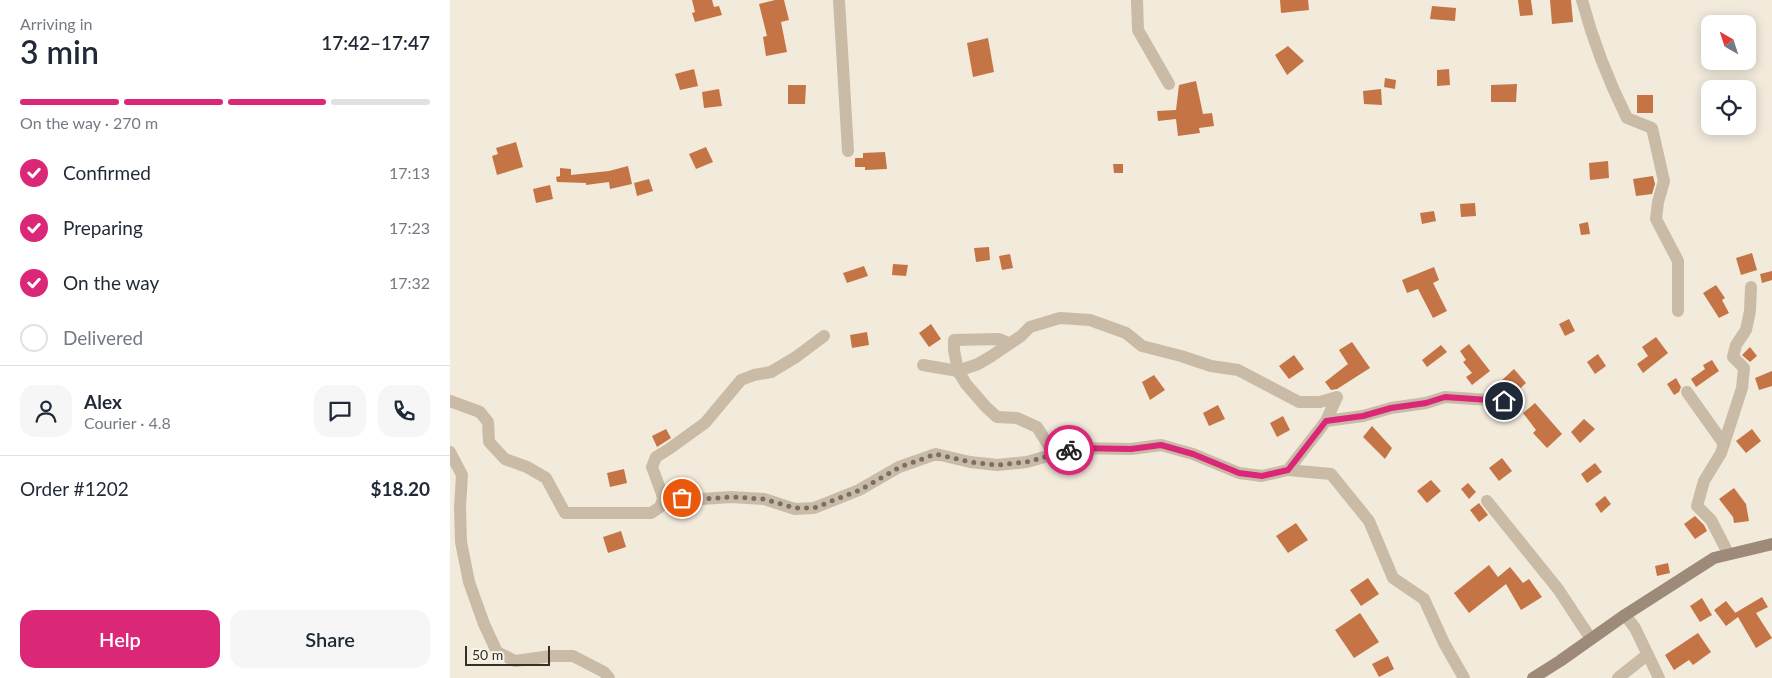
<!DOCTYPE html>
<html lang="en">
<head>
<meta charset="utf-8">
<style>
  body { margin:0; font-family:Lato,sans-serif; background:#f6f6f7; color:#1f2937; height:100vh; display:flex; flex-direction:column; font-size:19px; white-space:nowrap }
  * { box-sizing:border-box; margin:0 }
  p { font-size:16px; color:#747a83 }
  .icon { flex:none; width:28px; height:28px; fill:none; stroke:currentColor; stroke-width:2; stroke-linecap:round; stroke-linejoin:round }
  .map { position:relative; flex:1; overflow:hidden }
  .drawer { display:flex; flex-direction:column; background:#fff; width:450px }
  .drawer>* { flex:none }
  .needle { width:32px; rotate:321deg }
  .buttons { position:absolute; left:1251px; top:15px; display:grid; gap:10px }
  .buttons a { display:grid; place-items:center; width:55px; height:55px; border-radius:10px; background:#fff; box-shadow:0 2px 12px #0003; font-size:25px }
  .scale { position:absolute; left:15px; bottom:12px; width:85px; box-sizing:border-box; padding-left:5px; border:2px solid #362e28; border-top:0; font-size:14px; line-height:18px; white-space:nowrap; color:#362e28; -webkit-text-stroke:4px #f9f3e7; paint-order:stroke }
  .pin { position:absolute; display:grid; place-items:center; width:42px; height:42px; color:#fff; margin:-21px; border:2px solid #fff; border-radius:50%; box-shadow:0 1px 5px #0007 }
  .courier { position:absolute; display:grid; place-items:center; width:50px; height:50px; margin:-25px; border:4px solid #db2777; border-radius:50%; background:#fff; color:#222; box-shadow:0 1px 6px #0007 }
  .summary em { font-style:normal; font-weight:600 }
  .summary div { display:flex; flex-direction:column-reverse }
  .summary { display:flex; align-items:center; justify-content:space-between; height:85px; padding:0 20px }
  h1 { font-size:32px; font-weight:600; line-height:38px }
  .bar { display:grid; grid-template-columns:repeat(4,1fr); gap:8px 5px; align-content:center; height:60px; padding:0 20px }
  .bar i { height:6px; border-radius:4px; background:#e0e1e3 }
  .bar .active { background:#db2777 }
  .bar p { grid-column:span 4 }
  .line { display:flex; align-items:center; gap:12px; padding:0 20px; border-top:1px solid #e0e1e3 }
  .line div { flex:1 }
  .round { display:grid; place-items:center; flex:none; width:52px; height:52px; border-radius:15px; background:#f6f6f7 }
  ol { padding:0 20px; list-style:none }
  li { display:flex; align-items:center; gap:15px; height:55px }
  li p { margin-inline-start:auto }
  li .icon { padding:5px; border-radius:50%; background:#db2777; color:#fff; stroke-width:4 }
  li:last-child { color:#747a83 }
  li i { width:28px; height:28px; border:2px solid #e0e1e3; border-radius:50% }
  .primary-button { display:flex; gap:10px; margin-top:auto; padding:10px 20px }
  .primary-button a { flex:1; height:58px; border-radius:15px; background:#db2777; color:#fff; font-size:20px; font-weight:600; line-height:58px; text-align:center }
  .primary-button a+a { background:#f6f6f7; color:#1f2937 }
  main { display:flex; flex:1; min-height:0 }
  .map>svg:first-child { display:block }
  .building { fill:#c57445 }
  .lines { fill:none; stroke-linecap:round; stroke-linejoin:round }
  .street { stroke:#cabba7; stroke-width:12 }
  .secondary { stroke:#9d8a78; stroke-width:12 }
  .done { stroke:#787067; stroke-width:5; stroke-dasharray:0 9 }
  .route { stroke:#db2777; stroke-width:6 }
</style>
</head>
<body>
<main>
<section class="drawer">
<div class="summary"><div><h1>3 min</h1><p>Arriving in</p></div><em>17:42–17:47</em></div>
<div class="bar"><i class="active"></i><i class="active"></i><i class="active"></i><i></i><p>On the way · 270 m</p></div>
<ol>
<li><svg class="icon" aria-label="check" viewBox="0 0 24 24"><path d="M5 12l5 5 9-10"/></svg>Confirmed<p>17:13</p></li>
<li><svg class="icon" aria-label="check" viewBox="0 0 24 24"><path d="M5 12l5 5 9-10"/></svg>Preparing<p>17:23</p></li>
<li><svg class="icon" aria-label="check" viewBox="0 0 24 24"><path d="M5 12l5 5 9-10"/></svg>On the way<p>17:32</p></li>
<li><i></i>Delivered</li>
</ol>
<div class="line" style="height:90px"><a class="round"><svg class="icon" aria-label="person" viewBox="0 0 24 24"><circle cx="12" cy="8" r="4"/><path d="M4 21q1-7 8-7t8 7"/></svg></a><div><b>Alex</b><p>Courier · 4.8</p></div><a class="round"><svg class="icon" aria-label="chat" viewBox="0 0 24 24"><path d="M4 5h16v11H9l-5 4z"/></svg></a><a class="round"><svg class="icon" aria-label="phone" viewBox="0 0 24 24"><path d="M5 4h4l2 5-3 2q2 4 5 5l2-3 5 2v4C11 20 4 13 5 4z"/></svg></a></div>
<div class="line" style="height:65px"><div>Order #1202</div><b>$18.20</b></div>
<div class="primary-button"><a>Help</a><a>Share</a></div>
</section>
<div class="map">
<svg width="1322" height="678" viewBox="0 0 1322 678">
  <rect width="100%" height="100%" fill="#f2eadb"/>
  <!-- building -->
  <g class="building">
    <polygon points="242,0 262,0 264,7 269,6 272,15 245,22 242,13 245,12"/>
    <polygon points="325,0 334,0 339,20 331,22 337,52 316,56 313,37 317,36 309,4"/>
    <polygon points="830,0 858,0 859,10 831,13"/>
    <polygon points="1068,0 1081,0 1083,15 1070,16"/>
    <polygon points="1100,0 1121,0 1123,22 1102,24"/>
    <polygon points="982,6 1006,8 1005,21 980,19"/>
    <polygon points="538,38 544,72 523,77 517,43"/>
    <polygon points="838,46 854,61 837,75 825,55"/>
    <polygon points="244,69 248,86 230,90 225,74"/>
    <polygon points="999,69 1000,85 987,86 987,70"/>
    <polygon points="935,78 946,80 945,89 934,87"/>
    <polygon points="746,81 753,114 762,113 764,126 749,128 750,133 728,136 726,119 708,121 707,111 726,110 729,85"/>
    <polygon points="1067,84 1066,102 1041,102 1041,85"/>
    <polygon points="338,85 356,85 355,104 338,104"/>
    <polygon points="269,89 272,106 254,108 252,92"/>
    <polygon points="931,89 932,105 914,104 913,91"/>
    <rect x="1187" y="95" width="16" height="18"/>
    <polygon points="66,142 73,167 47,175 42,156 48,154 46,148"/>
    <polygon points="256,147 263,162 246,169 239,154"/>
    <polygon points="435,152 437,169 415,170 415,167 405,167 405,158 413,158 413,153"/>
    <polygon points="1158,161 1159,178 1140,180 1139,163"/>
    <polygon points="663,164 673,164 673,173 664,173"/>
    <polygon points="178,166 182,184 160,189 159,182 136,185 136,183 107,182 106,177 110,176 110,168 121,169 121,175 159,171"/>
    <polygon points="1203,176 1205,184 1202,194 1186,196 1183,179"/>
    <polygon points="199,179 203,191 187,196 184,183"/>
    <polygon points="100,185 103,199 86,203 83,189"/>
    <polygon points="1025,203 1026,216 1011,217 1010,204"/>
    <polygon points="984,211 986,221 972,224 970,213"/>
    <polygon points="1138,222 1140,234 1131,235 1129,224"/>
    <polygon points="539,247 540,260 526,262 524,248"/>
    <polygon points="1302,253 1307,270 1291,275 1286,258"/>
    <polygon points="560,254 563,268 552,270 549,256"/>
    <polygon points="443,264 458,265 456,276 442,275"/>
    <polygon points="414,266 418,276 397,283 393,273"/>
    <polygon points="984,267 989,280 983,283 997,311 983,318 968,289 957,293 952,280"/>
    <polygon points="1322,271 1322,280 1312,283 1310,274"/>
    <polygon points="1266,285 1275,298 1272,300 1279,313 1269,318 1253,293"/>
    <polygon points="1119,319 1125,331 1115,336 1109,324"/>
    <polygon points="481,324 491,339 479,347 469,333"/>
    <polygon points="417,332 419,345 402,348 400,335"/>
    <polygon points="1206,337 1218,353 1193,373 1187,364 1198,356 1192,347"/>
    <polygon points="902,342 920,368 887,389 881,390 875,382 898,364 889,350"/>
    <polygon points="1019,344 1040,371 1022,385 1016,377 1022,373 1013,362 1016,360 1010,351"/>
    <polygon points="991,345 997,352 977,367 972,360"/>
    <polygon points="1300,347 1307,356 1300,362 1292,355"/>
    <polygon points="1148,354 1156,366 1145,374 1137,362"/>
    <polygon points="844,355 854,369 839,379 829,366"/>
    <polygon points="1262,360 1269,371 1246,387 1241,379 1255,369 1253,365"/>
    <polygon points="1064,369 1076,383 1063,395 1051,381"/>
    <polygon points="1322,371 1322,386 1309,390 1305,378"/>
    <polygon points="704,375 715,390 700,400 692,382"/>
    <polygon points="1226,378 1231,387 1229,392 1224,395 1217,384"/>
    <polygon points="1085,403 1112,434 1097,448 1083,433 1086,430 1073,413"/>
    <polygon points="768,405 775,419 759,426 753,413"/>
    <polygon points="833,416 840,430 827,437 820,423"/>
    <polygon points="1134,419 1145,429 1130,443 1121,432"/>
    <polygon points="922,426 942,448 935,459 913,437"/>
    <polygon points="216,429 221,438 207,447 202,436"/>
    <polygon points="1302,429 1311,441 1296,453 1286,441"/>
    <polygon points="1052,458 1062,471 1049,481 1039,468"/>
    <polygon points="1145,463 1152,472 1137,483 1131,474"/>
    <polygon points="174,469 177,483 160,487 157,473"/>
    <polygon points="981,480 991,491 977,503 967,491"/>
    <polygon points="1018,483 1026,492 1019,499 1011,489"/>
    <polygon points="1284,488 1296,504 1299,521 1284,523 1283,517 1269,499"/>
    <polygon points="1155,496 1161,504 1151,513 1145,504"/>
    <polygon points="1029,503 1038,515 1029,522 1020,510"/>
    <polygon points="1245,516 1254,525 1257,531 1245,539 1234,524"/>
    <polygon points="846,523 858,540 838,553 826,536"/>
    <polygon points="171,531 176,547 158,553 153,537"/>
    <polygon points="1218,563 1220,573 1207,576 1205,566"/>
    <polygon points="1039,565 1048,577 1060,567 1073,583 1079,579 1092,597 1071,610 1056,584 1019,613 1004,593"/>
    <polygon points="918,578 929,594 911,606 900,590"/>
    <polygon points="1312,597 1318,607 1306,613 1322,638 1306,648 1288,617 1276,626 1264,610 1276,601 1287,615 1285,613"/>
    <polygon points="1252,598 1262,615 1250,622 1240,606"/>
    <polygon points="910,613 929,642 904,658 885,630"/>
    <polygon points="1248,633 1261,652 1243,665 1239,660 1224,670 1215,655"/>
    <polygon points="938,656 944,669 929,677 922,664"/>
  </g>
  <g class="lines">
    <!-- street -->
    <g class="street">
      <polyline points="389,0 398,151"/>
      <polyline points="687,0 688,30 719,84"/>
      <path d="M1132,0C1143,41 1158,80 1177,118L1202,128L1214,181L1208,202L1206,219L1228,261V311"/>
      <polyline points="559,343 549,339 504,340 504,350 508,371 516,384 536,407 547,417 567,418 587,427 604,454"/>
      <polyline points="473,365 508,371 528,364 540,357 571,336 580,327 610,318 640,320 676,333 692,346 731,356 761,366 788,370 849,402 870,402 887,397 876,421"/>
      <polyline points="1237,392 1274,444"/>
      <polyline points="0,401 30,412 38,422 39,442 55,459 77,467 96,478 115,513 201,513 210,507 213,499 212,494 217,499 223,500 232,498 252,499 281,497 314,499 345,509 364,508 409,490 449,467 486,454 520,462 547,465 577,462 626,448 681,449 711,445 743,454 789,473 812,476 838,470 876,421 913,416 941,408 976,403 995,397 1054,401 1057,404"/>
      <polyline points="0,452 12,475 10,507 11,542 19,582 34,624 47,652 65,661 101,656 123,656 154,672 159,678"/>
      <polyline points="838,470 881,474 919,521 943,578 974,599 994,643 1014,678"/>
      <polyline points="212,494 202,467 206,457 219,449 255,423 291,380 304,375 321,372 346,357 374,336"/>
      <polyline points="1037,501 1108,589 1141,639"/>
      <polyline points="1278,553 1261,520 1247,506 1254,481 1271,453 1292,388 1294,368 1283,357 1286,345 1296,330 1300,311 1301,287"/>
      <polyline points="1175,615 1185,628 1209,678"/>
      <polyline points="1168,678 1197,655"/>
    </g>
    <!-- secondary -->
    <polyline class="secondary" points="1083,678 1110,661 1175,615 1264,558 1322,544"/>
  </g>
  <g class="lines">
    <!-- done -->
    <polyline class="done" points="232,498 252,499 281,497 314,499 345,508 364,508 410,490 450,467 486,454 520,462 547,465 577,462 619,450"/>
    <!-- route -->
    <polyline class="route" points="619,450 626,448 681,449 711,445 743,454 789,473 812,476 838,470 876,421 913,416 941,408 976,403 995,397 1054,401"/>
  </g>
</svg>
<div class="buttons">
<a><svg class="needle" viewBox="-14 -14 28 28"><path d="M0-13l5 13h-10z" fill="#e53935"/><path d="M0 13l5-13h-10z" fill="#747a83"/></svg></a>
<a><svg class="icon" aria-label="locate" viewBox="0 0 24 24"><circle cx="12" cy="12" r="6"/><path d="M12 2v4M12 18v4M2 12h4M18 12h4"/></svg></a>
</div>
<div class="scale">50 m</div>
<div class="pin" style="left:232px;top:498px;background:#ea580c"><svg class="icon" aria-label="bag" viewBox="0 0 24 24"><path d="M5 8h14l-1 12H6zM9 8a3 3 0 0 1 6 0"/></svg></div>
<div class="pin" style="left:1054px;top:401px;background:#1f2937"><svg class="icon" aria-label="home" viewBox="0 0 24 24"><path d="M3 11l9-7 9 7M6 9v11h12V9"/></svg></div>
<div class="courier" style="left:619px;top:450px"><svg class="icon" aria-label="bike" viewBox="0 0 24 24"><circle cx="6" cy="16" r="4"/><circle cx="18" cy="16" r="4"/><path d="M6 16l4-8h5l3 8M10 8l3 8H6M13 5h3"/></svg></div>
</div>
</main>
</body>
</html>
